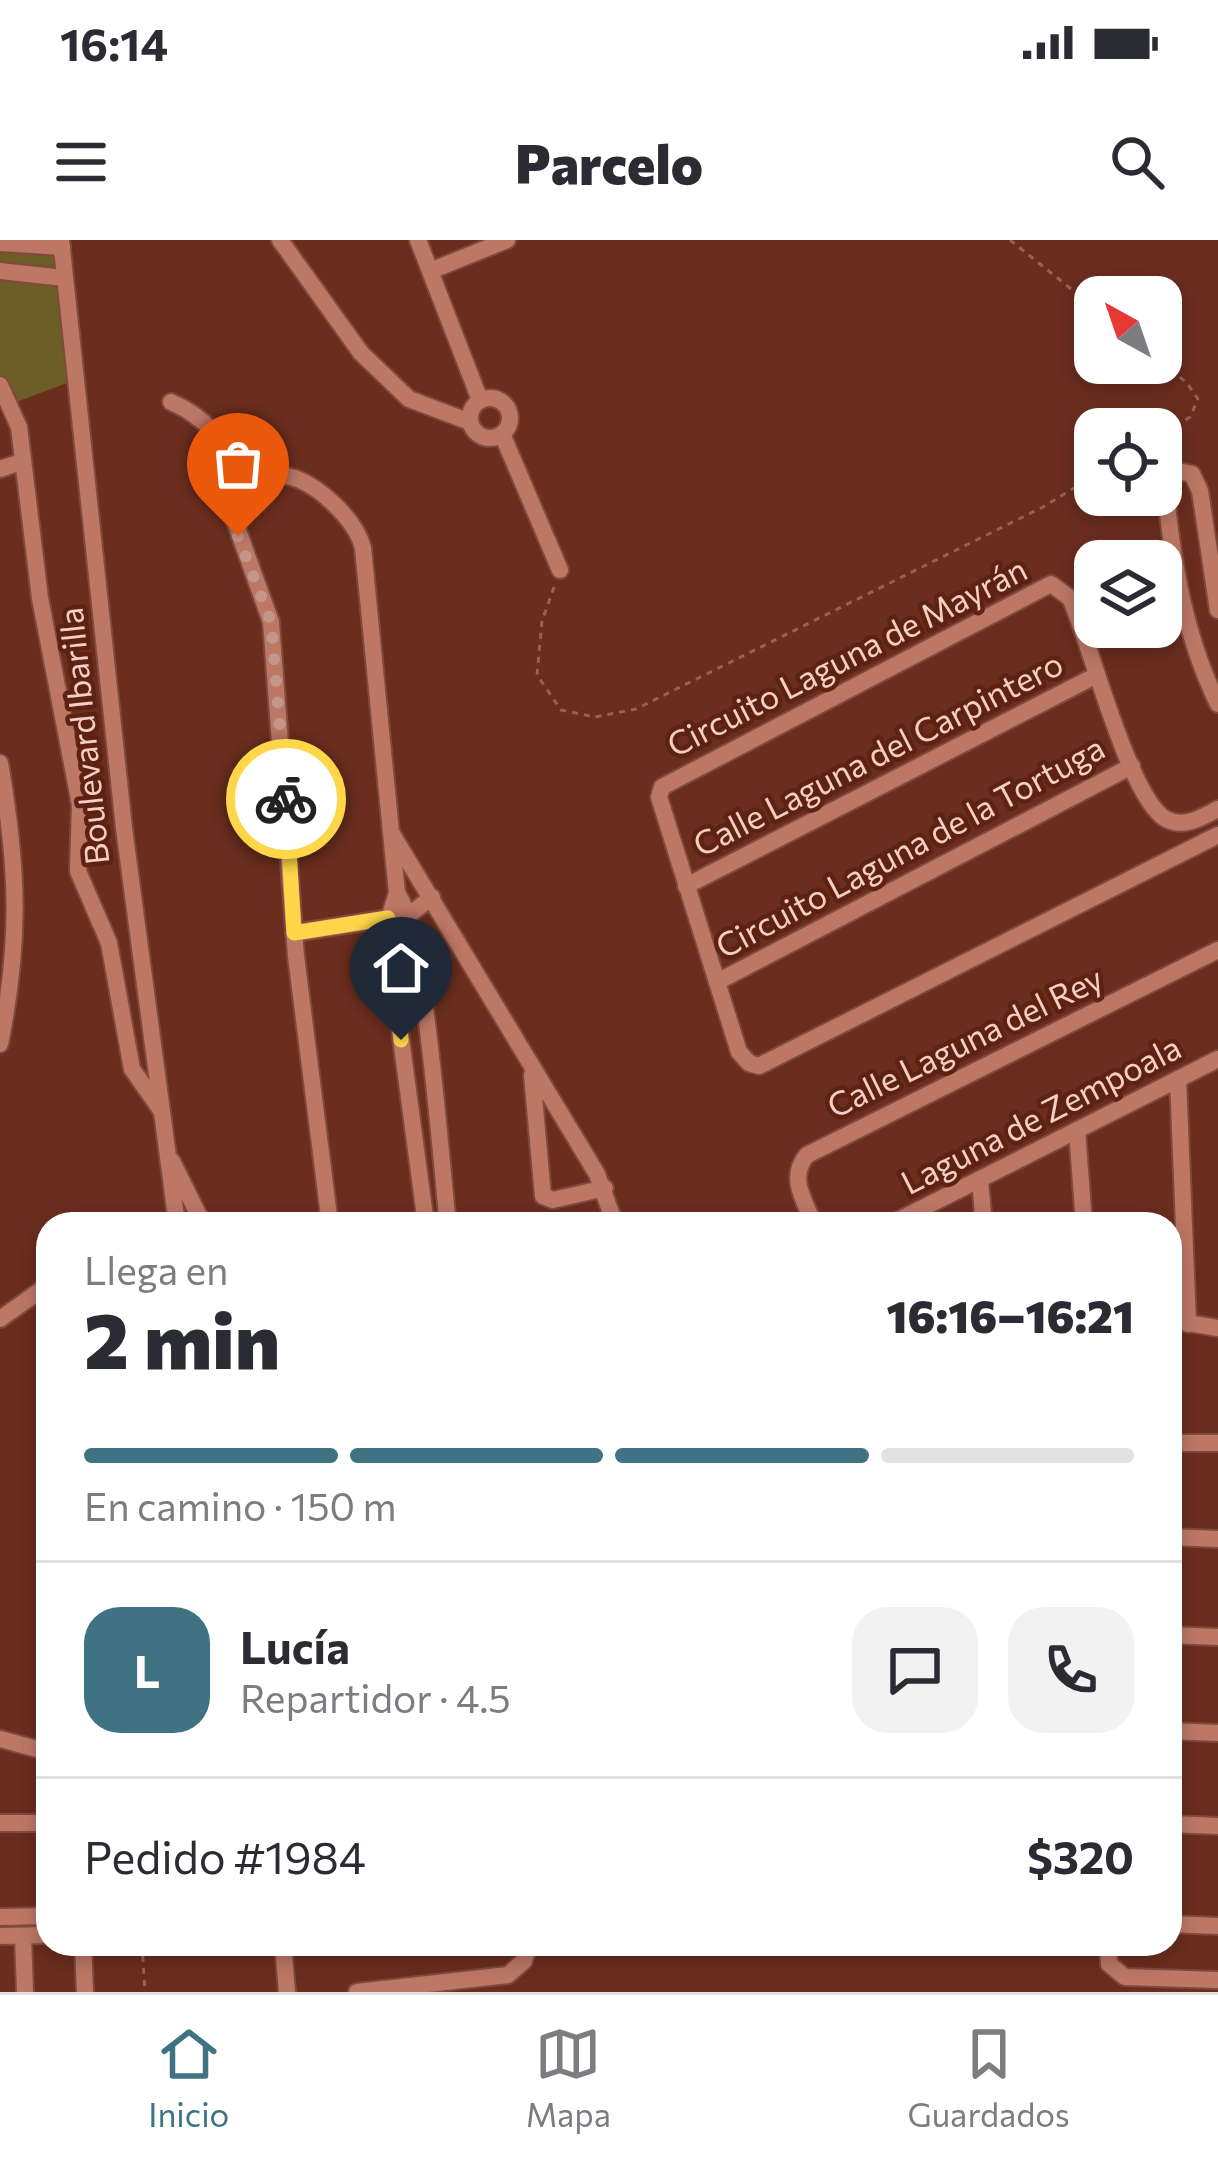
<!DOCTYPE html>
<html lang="es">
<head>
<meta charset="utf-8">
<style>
  body { margin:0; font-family:Commissioner,sans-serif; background:#f2f2f3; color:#2b2b33; height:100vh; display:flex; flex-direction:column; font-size:45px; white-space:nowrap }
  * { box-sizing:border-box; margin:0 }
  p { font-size:39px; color:#7c7c81 }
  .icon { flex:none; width:66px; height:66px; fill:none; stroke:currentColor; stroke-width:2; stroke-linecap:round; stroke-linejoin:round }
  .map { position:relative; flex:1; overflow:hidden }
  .sheet { position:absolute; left:36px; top:972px; width:1146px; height:744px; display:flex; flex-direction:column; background:#fff; border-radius:36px; box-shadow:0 6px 18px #0003 }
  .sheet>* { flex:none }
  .needle { width:78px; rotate:320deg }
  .tools { position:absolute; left:1074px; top:36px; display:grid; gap:24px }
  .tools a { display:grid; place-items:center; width:108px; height:108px; border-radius:24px; background:#fff; box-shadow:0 6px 18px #0003; font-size:60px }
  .pin { position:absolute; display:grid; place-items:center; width:102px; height:102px; color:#fff; margin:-123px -51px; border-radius:50% 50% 50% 0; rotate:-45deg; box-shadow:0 0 12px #0007 }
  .pin .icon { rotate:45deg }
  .courier { position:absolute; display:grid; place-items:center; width:120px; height:120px; margin:-60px; border:9px solid #ffd54a; border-radius:50%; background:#fff; color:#222; box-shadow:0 3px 15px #0007 }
  .head em { font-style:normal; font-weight:800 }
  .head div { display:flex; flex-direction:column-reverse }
  .head { display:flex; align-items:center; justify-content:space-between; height:204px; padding:0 48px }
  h1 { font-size:78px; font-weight:800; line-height:90px }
  .bar { display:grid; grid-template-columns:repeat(4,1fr); gap:18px 12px; align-content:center; height:144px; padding:0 48px }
  .bar i { height:15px; border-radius:9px; background:#e1e1e2 }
  .bar .active { background:#3f7282 }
  .bar p { grid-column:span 4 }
  .line { display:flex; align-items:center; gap:30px; padding:0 48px; border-top:3px solid #e1e1e2 }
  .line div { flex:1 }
  .round { display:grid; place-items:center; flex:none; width:126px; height:126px; border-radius:36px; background:#f2f2f3 }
  .status { display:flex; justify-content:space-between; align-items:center; height:84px; padding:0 60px; background:#fff; direction:ltr }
  .status svg { height:33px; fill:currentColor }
  header { display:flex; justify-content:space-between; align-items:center; height:156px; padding:0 48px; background:#fff; font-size:54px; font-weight:800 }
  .menu { display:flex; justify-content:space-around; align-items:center; height:168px; border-top:3px solid #e1e1e2; background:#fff; font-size:33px; color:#7c7c81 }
  .menu a { display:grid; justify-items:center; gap:6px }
  .menu .active { color:#3f7282 }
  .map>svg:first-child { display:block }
  .green { fill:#6c5e26 }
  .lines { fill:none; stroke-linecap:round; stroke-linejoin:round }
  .minor-casing { stroke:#7f4a3d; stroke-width:20 }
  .path { stroke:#976154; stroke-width:3; stroke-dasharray:6 6; stroke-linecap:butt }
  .minor { stroke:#bc7765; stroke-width:16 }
  .done { stroke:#c4968a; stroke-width:12; stroke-dasharray:0 21.6 }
  .route { stroke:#ffd54a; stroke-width:15 }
  .labels { text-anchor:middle; stroke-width:9; stroke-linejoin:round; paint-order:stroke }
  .street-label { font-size:33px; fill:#f5cec4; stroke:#5e2213 }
</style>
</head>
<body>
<div class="status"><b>16:14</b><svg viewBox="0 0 49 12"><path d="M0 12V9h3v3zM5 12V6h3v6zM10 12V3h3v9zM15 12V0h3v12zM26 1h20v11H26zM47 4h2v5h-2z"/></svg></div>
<header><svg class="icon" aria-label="menu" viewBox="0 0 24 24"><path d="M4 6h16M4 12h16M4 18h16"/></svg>Parcelo<svg class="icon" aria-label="search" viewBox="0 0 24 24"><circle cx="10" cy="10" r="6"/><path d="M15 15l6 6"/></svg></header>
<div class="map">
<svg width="1218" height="1752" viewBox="0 0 1218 1752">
  <rect width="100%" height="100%" fill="#6a2d1e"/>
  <!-- green -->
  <polygon class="green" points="0,0 58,0 70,142 0,168"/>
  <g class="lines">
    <!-- minor casing -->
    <g class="minor-casing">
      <g id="minor">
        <polyline points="61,0 124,588 177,984"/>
        <polyline points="280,0 361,113 409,159 470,182"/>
        <polyline points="418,0 430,31"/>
        <polyline points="0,3 62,7"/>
        <polyline points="0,31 64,38"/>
        <polyline points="0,145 19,187 40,358 80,565 78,631 109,703 132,829 160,869"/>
        <circle cx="490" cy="178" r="20"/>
        <polyline points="480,160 430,31 507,0"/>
        <path d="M171,162C211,179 227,208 250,244"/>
        <polyline points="502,194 560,330"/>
        <polyline points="0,229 21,222"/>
        <path d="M250,244C261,239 274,234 287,236C317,242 356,280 363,308L397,653L389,678L395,754L426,984"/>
        <polyline points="250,244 234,270 235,282 271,382 296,716 330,984"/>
        <path d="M1218,370L1200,251L1192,234L1178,231L1167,242L1166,255C1173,326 1186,399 1218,464"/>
        <path d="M0,523C18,627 21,700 0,804"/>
        <path d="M1218,569C1202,577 1184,589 1166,579C1129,559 1090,401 1070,358L1051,344L662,547L659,557L739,812L749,823L759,826L1218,595"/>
        <polyline points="392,594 597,934 615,984"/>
        <polyline points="686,646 1097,435"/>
        <path d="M397,653C425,690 441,924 448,984"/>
        <polyline points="294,693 409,675 432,657"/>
        <polyline points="717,742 1132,526"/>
        <polyline points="532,835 543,956 553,960 605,948"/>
        <polyline points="1178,839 1188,1084"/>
        <polyline points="1077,890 1084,984"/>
        <polyline points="172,921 203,984"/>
        <polyline points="980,941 984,984"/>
        <path d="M814,984C804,960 788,937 807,915L1218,710"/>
        <polyline points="891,984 1218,819"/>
        <polyline points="0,1079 48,1045"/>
        <polyline points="1170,1080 1218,1088"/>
        <polyline points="1170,1203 1218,1203"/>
        <polyline points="1170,1297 1218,1299"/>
        <polyline points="1170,1395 1218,1397"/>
        <polyline points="1170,1491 1218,1493"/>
        <polyline points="0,1499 48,1512"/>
        <polyline points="0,1583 48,1583"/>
        <polyline points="1170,1584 1218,1586"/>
        <polyline points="0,1677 48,1676"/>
        <polyline points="1170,1684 1218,1686"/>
        <polyline points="0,1696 48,1695"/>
        <polyline points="23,1696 25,1752"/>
        <polyline points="83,1704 85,1752"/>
        <polyline points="283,1704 287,1752"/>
        <polyline points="1108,1704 1109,1724 1125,1737 1218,1740"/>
        <polyline points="357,1752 508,1735 524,1721 529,1704"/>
      </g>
    </g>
    <!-- path -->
    <g class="path">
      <polyline points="1010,0 1095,68"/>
      <polyline points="1161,122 1187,143 1198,159 1190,177 1161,195"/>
      <polyline points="554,347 542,381 537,435 561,470 595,477 636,469 1043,267 1095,235"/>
      <polyline points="142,1704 145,1752"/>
    </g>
    <!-- minor -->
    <use href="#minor" class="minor"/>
  </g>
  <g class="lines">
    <!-- done -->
    <polyline class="done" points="238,296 271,382 286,559"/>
    <!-- route -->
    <polyline class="route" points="286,559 294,693 388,678 401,800"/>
  </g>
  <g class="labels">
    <!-- street labels -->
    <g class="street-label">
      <text transform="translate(847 417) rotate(-27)" y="12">Circuito Laguna de Mayrán</text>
      <text transform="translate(84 496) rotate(-96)" y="12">Boulevard Ibarilla</text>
      <text transform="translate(878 514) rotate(-27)" y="12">Calle Laguna del Carpintero</text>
      <text transform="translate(910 607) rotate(-28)" y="12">Circuito Laguna de la Tortuga</text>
      <text transform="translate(965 802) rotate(-26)" y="12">Calle Laguna del Rey</text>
      <text transform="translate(1041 875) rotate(-27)" y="12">Laguna de Zempoala</text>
    </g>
  </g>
</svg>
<div class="tools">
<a><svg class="needle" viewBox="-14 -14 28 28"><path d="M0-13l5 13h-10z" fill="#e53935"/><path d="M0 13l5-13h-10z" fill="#7c7c81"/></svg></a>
<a><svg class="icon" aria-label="locate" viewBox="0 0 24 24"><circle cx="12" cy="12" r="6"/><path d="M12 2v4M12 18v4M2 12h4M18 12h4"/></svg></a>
<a><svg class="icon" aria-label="layers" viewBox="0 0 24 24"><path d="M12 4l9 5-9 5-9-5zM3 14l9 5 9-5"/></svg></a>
</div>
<div class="pin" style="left:238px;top:296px;background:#ea580c"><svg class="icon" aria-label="bag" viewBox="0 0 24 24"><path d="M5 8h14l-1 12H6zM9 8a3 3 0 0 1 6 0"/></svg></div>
<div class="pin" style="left:401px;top:800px;background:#1f2937"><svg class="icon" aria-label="home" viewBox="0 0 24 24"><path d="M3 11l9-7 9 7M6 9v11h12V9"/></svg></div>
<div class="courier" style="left:286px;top:559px"><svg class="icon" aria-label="bike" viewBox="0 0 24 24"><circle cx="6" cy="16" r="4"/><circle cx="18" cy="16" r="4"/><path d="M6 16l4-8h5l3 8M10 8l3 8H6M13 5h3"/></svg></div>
<section class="sheet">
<div class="head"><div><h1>2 min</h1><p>Llega en</p></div><em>16:16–16:21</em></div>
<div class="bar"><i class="active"></i><i class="active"></i><i class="active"></i><i></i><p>En camino · 150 m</p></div>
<div class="line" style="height:216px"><b class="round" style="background:#3f7282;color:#fff">L</b><div><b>Lucía</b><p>Repartidor · 4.5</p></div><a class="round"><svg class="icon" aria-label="chat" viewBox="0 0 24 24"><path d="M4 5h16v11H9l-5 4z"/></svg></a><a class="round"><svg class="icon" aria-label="phone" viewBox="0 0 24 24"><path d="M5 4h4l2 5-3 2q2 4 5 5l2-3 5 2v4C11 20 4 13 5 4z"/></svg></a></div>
<div class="line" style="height:156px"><div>Pedido #1984</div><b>$320</b></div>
</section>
</div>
<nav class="menu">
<a class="active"><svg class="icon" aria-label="home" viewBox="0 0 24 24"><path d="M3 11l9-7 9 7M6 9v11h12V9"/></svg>Inicio</a>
<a><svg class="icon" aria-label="map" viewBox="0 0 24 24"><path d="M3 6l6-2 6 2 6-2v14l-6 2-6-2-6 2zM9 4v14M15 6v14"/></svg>Mapa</a>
<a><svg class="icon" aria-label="saved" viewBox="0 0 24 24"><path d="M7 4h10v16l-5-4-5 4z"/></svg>Guardados</a>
</nav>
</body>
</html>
